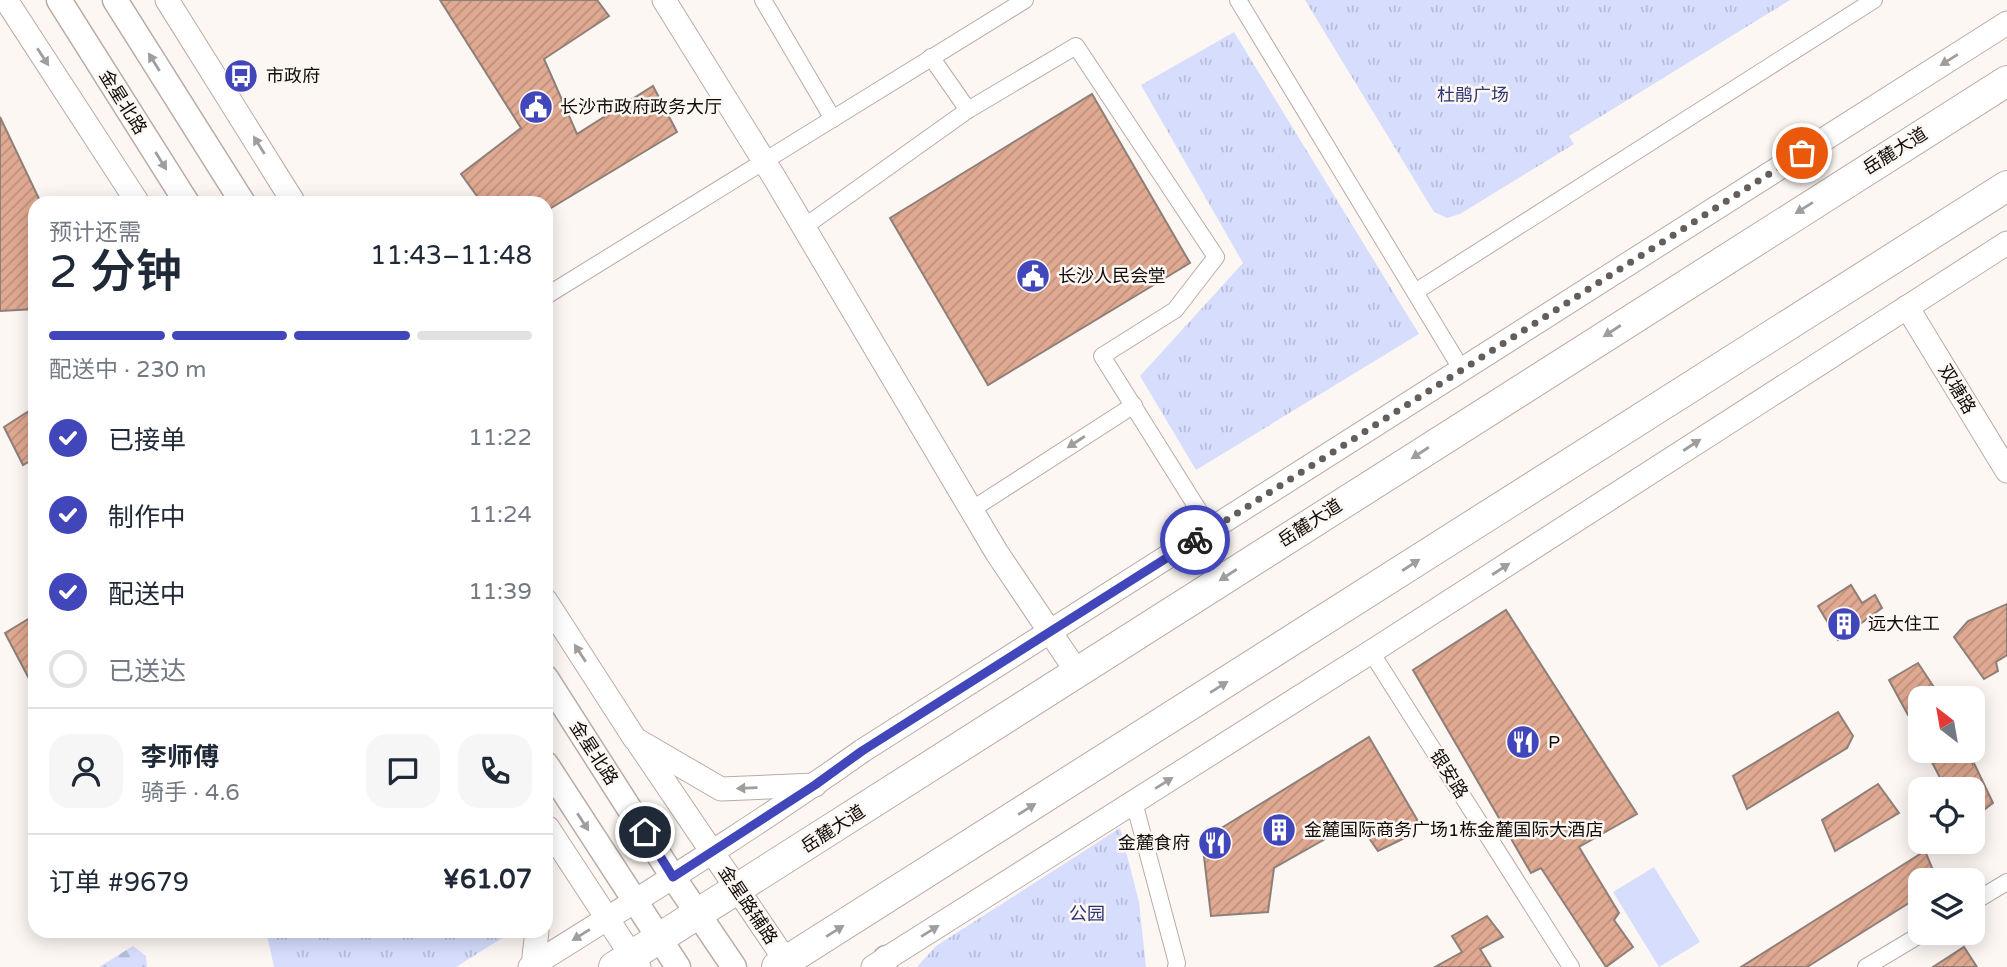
<!DOCTYPE html>
<html lang="zh">
<head>
<meta charset="utf-8">
<style>
  body { margin:0; font-family:"Varela Round","Noto Sans SC",sans-serif; background:#f6f6f7; color:#1f2937; height:100vh; display:flex; flex-direction:column; font-size:26px; white-space:nowrap }
  * { box-sizing:border-box; margin:0 }
  p { font-size:23px; color:#747a83 }
  .icon { flex:none; width:38px; height:38px; fill:none; stroke:currentColor; stroke-width:2; stroke-linecap:round; stroke-linejoin:round }
  .map { position:relative; flex:1; overflow:hidden }
  .side { position:absolute; left:28px; top:196px; width:525px; height:742px; display:flex; flex-direction:column; background:#fff; border-radius:21px; box-shadow:0 4px 18px #0003 }
  .side>* { flex:none }
  .needle { width:46px; rotate:329deg }
  .fabs { position:absolute; left:1908px; top:686px; display:grid; gap:14px }
  .fabs a { display:grid; place-items:center; width:77px; height:77px; border-radius:14px; background:#fff; box-shadow:0 4px 18px #0003; font-size:35px }
  .pin { position:absolute; display:grid; place-items:center; width:60px; height:60px; color:#fff; margin:-30px; border:4px solid #fff; border-radius:50%; box-shadow:0 2px 7px #0007 }
  .courier { position:absolute; display:grid; place-items:center; width:70px; height:70px; margin:-35px; border:5px solid #4246bb; border-radius:50%; background:#fff; color:#222; box-shadow:0 2px 9px #0007 }
  .overview em { font-style:normal; font-weight:600 }
  .overview div { display:flex; flex-direction:column-reverse }
  .overview { display:flex; align-items:center; justify-content:space-between; height:119px; padding:0 21px }
  h1 { font-size:46px; font-weight:600; line-height:52px }
  .bar { display:grid; grid-template-columns:repeat(4,1fr); gap:10px 7px; align-content:center; height:84px; padding:0 21px }
  .bar i { height:9px; border-radius:5px; background:#e0e1e3 }
  .bar .selected { background:#4246bb }
  .bar p { grid-column:span 4 }
  .line { display:flex; align-items:center; gap:18px; padding:0 21px; border-top:2px solid #e0e1e3 }
  .line div { flex:1 }
  .round { display:grid; place-items:center; flex:none; width:74px; height:74px; border-radius:21px; background:#f6f6f7 }
  ol { padding:0 21px; list-style:none }
  li { display:flex; align-items:center; gap:21px; height:77px }
  li p { margin-inline-start:auto }
  li .icon { padding:7px; border-radius:50%; background:#4246bb; color:#fff; stroke-width:4 }
  li:last-child { color:#747a83 }
  li i { width:38px; height:38px; border:4px solid #e0e1e3; border-radius:50% }
  .map>svg:first-child { display:block }
  .grass { fill:url(#grass-tufts) }
  .forest { fill:url(#forest-firs) }
  .pitch { fill:#d6ddfd }
  .building { fill:url(#building-hatch); stroke:#8e7f79; stroke-width:2 }
  .lines { fill:none; stroke-linecap:round; stroke-linejoin:round }
  .street-casing { stroke:#baaba4; stroke-width:18 }
  .secondary-casing { stroke:#baaba4; stroke-width:25 }
  .primary-casing { stroke:#baaba4; stroke-width:27 }
  .highway-casing { stroke:#baaba4; stroke-width:32 }
  .street { stroke:#fff; stroke-width:16 }
  .secondary { stroke:#fff; stroke-width:23 }
  .primary { stroke:#fff; stroke-width:24 }
  .highway { stroke:#fff; stroke-width:30 }
  .oneway { fill:#a09e9d }
  .done { stroke:#645e5b; stroke-width:7; stroke-dasharray:0 12.6 }
  .route { stroke:#4246bb; stroke-width:9 }
  .labels { text-anchor:middle; stroke-width:5; stroke-linejoin:round; paint-order:stroke }
  .poi-label { font-size:18px; fill:#110c09; stroke:#fdf7f4; text-anchor:start }
  .park-label { font-size:18px; fill:#2f3672; stroke:#fdf7f4 }
  .street-label { font-size:18px; fill:#110c09; stroke:#fdf7f4 }
</style>
</head>
<body>
<div class="map">
<svg width="2007" height="967" viewBox="0 0 2007 967">
  <defs>
    <pattern id="grass-tufts" width="24" height="20" patternUnits="userSpaceOnUse" patternTransform="scale(1.75)"><rect width="24" height="20" fill="#d6ddfd"/><path d="M3 7l-1-3M5 7V3M7 7l1-3M15 17l-1-3M17 17v-4M19 17l1-3" fill="none" stroke="#b7bcd8"/></pattern>
    <pattern id="forest-firs" width="22" height="20" patternUnits="userSpaceOnUse" patternTransform="scale(1.75)"><rect width="22" height="20" fill="#d6ddfd"/><path d="M5 1l3.5 6h-7zM16 11l3.5 6h-7z" fill="#b7bcd8"/></pattern>
    <pattern id="building-hatch" width="6" height="6" patternUnits="userSpaceOnUse" patternTransform="scale(1.75)"><rect width="6" height="6" fill="#e0a991"/><path d="M-1 1l2-2M0 6l6-6M5 7l2-2" fill="none" stroke="#bf907c"/></pattern>
  </defs>
  <rect width="100%" height="100%" fill="#fdf7f4"/>
  <!-- grass -->
  <g class="grass">
    <polygon points="1305,0 1790,0 1569,136 1574,144 1460,214 1447,218 1434,212"/>
    <polygon points="1234,32 1419,334 1196,470 1140,376 1243,263 1141,85"/>
    <polygon points="1120,828 1139,902 1146,967 917,967 936,946"/>
    <polygon points="266,931 508,931 507,935 456,967 274,967"/>
  </g>
  <!-- forest -->
  <polygon class="forest" points="133,946 146,956 147,967 99,967"/>
  <!-- pitch -->
  <polygon class="pitch" points="1654,867 1700,942 1659,967 1613,892"/>
  <!-- building -->
  <g class="building">
    <polygon points="440,0 597,0 609,16 544,59 577,134 653,86 677,132 546,211 546,203 482,203 461,174 521,128"/>
    <polygon points="1092,94 1190,263 988,385 890,218"/>
    <polygon points="0,117 41,203 35,203 35,309 0,311"/>
    <polygon points="35,407 35,458 23,465 4,427"/>
    <polygon points="1851,585 1862,603 1875,595 1882,608 1838,640 1818,606"/>
    <polygon points="2007,604 2007,655 1996,662 1998,671 1984,679 1954,637 1968,621"/>
    <polygon points="1506,610 1637,814 1579,847 1619,913 1614,920 1633,947 1606,967 1541,868 1531,873 1413,670"/>
    <polygon points="35,615 35,690 5,633"/>
    <polygon points="1918,663 1941,698 1920,698 1920,710 1908,715 1889,680"/>
    <polygon points="1838,712 1853,736 1847,748 1747,809 1733,776"/>
    <polygon points="1369,737 1419,823 1407,837 1378,851 1357,821 1274,868 1268,912 1211,916 1202,840"/>
    <polygon points="1926,751 1965,751 1972,763 1972,759 1993,803 1972,819 1972,789 1946,789"/>
    <polygon points="1878,784 1899,813 1835,851 1822,820"/>
    <polygon points="1925,851 1937,880 1920,880 1920,896 1807,967 1741,967"/>
    <polygon points="1487,916 1503,937 1480,949 1491,967 1435,967 1462,952 1452,936"/>
    <polygon points="1964,947 1977,967 1933,967"/>
  </g>
  <g class="lines">
    <!-- street casing -->
    <g class="street-casing">
      <g id="street">
        <polyline points="763,0 833,119"/>
        <polyline points="1238,0 1462,370"/>
        <polyline points="931,57 968,110"/>
        <polyline points="804,227 968,110 1076,46 1216,257 1175,310 1102,356 1211,530"/>
        <polyline points="1415,292 1874,0"/>
        <polyline points="546,296 1025,0"/>
        <polyline points="971,510 1134,405"/>
        <polyline points="1371,652 1571,967"/>
        <polyline points="1134,802 1177,963 1176,967"/>
        <polyline points="1972,903 2007,882"/>
        <polyline points="1866,967 1923,933"/>
      </g>
    </g>
    <!-- secondary casing -->
    <g class="secondary-casing">
      <g id="secondary">
        <polyline points="6,0 138,203"/>
        <polyline points="167,0 294,203"/>
        <polyline points="664,0 774,177 997,553 1077,672"/>
        <polyline points="1907,307 2007,471"/>
        <polyline points="546,601 635,739 721,789 815,785"/>
        <polyline points="639,744 790,967"/>
        <polyline points="548,828 639,967"/>
        <polyline points="533,965 537,931"/>
        <path d="M530,967C641,897 754,828 862,751L2007,23"/>
        <polyline points="873,967 1371,652 2007,243"/>
      </g>
    </g>
    <!-- primary casing -->
    <g class="primary-casing">
      <g id="primary">
        <polyline points="59,0 187,203"/>
        <polyline points="115,0 243,203"/>
        <polyline points="546,678 673,877 734,967"/>
        <polyline points="546,764 678,967"/>
        <polyline points="884,967 886,958"/>
      </g>
    </g>
    <!-- highway casing -->
    <g class="highway-casing">
      <g id="highway">
        <polyline points="614,967 2007,81"/>
        <polyline points="777,967 2007,186"/>
      </g>
    </g>
    <!-- street -->
    <use href="#street" class="street"/>
    <!-- secondary -->
    <use href="#secondary" class="secondary"/>
    <!-- primary -->
    <use href="#primary" class="primary"/>
    <!-- highway -->
    <use href="#highway" class="highway"/>
  </g>
  <!-- one-way arrows -->
  <defs><path id="oneway-solid" d="M-6-.8H1V-3.2L6.5 0L1 3.2V.8H-6Z" transform="scale(1.75)"/></defs>
  <g class="oneway">
    <use href="#oneway-solid" transform="translate(43 57) rotate(57)"/>
    <use href="#oneway-solid" transform="translate(1949 60) rotate(148)"/>
    <use href="#oneway-solid" transform="translate(154 62) rotate(-122)"/>
    <use href="#oneway-solid" transform="translate(259 145) rotate(-122)"/>
    <use href="#oneway-solid" transform="translate(161 161) rotate(58)"/>
    <use href="#oneway-solid" transform="translate(1804 208) rotate(148)"/>
    <use href="#oneway-solid" transform="translate(1612 331) rotate(147)"/>
    <use href="#oneway-solid" transform="translate(1076 442) rotate(147)"/>
    <use href="#oneway-solid" transform="translate(1692 445) rotate(-33)"/>
    <use href="#oneway-solid" transform="translate(1420 453) rotate(147)"/>
    <use href="#oneway-solid" transform="translate(1411 565) rotate(-33)"/>
    <use href="#oneway-solid" transform="translate(1501 569) rotate(-33)"/>
    <use href="#oneway-solid" transform="translate(1228 575) rotate(147)"/>
    <use href="#oneway-solid" transform="translate(580 653) rotate(-123)"/>
    <use href="#oneway-solid" transform="translate(1219 687) rotate(-32)"/>
    <use href="#oneway-solid" transform="translate(1164 783) rotate(-32)"/>
    <use href="#oneway-solid" transform="translate(747 788) rotate(178)"/>
    <use href="#oneway-solid" transform="translate(1027 809) rotate(-32)"/>
    <use href="#oneway-solid" transform="translate(583 822) rotate(57)"/>
    <use href="#oneway-solid" transform="translate(835 931) rotate(-32)"/>
    <use href="#oneway-solid" transform="translate(930 931) rotate(-32)"/>
    <use href="#oneway-solid" transform="translate(581 935) rotate(148)"/>
  </g>
  <g class="lines">
    <!-- done -->
    <polyline class="done" points="1195,540 1802,153"/>
    <!-- route -->
    <polyline class="route" points="645,832 673,877 815,785 862,751 1195,540"/>
  </g>
  <!-- icons -->
  <defs>
    <g id="bus-disc" transform="scale(1.75)"><circle r="9.5" fill="#4246bb" stroke="#fdf7f4"/><path d="M-5-6H5V4H4V6H2V4H-2V6H-4V4H-5ZM-3.5-4V0h7V-4ZM-3.5 1.2v1.5H-2V1.2ZM2 1.2v1.5H3.5V1.2Z" fill="#fff"/></g>
    <g id="civic-disc" transform="scale(1.75)"><circle r="9.5" fill="#4246bb" stroke="#fdf7f4"/><path d="M-.6-6.5H3V-4.5H.6V-3L4-1V1h2V6H-6V1h2V-1L-.6-3ZM-1.2 2.5V6h2.4V2.5Z" fill="#fff"/></g>
    <g id="building-disc" transform="scale(1.75)"><circle r="9.5" fill="#4246bb" stroke="#fdf7f4"/><path d="M-4-6H4V6H1V3H-1V6H-4ZM-2.5-4.3h1.7v1.8h-1.7ZM.8-4.3h1.7v1.8H.8ZM-2.5-1h1.7V.8h-1.7ZM.8-1h1.7V.8H.8Z" fill="#fff"/></g>
    <g id="restaurant-disc" transform="scale(1.75)"><circle r="9.5" fill="#4246bb" stroke="#fdf7f4"/><path d="M-5-6h1v4h1v-4h1v4h1v-4h1v5L-1.5 .5V6h-2V.5L-5-1ZM5-6V6H3V1.5H1.5Q1.5-4 5-6Z" fill="#fff"/></g>
  </defs>
  <g fill-rule="evenodd">
    <use href="#bus-disc" x="241" y="76"/>
    <use href="#civic-disc" x="536" y="107"/>
    <use href="#civic-disc" x="1033" y="276"/>
    <use href="#building-disc" x="1844" y="624"/>
    <use href="#restaurant-disc" x="1523" y="742"/>
    <use href="#building-disc" x="1279" y="830"/>
    <use href="#restaurant-disc" x="1215" y="843"/>
  </g>
  <g class="labels">
    <!-- poi labels -->
    <g class="poi-label">
      <text x="266" y="82">市政府</text>
      <text x="560" y="113">长沙市政府政务大厅</text>
      <text x="1058" y="282">长沙人民会堂</text>
      <text x="1868" y="630">远大住工</text>
      <text x="1548" y="748">P</text>
      <text x="1304" y="836">金麓国际商务广场1栋金麓国际大酒店</text>
      <text x="1190" y="849" text-anchor="end">金麓食府</text>
    </g>
    <!-- park labels -->
    <g class="park-label">
      <text x="1473" y="101">杜鹃广场</text>
      <text x="1087" y="920">公园</text>
    </g>
    <!-- street labels -->
    <g class="street-label">
      <text transform="translate(123 102) rotate(58)" y="6">金星北路</text>
      <text transform="translate(1895 151) rotate(-32)" y="6">岳麓大道</text>
      <text transform="translate(1957 389) rotate(59)" y="6">双塘路</text>
      <text transform="translate(1310 523) rotate(-33)" y="6">岳麓大道</text>
      <text transform="translate(594 753) rotate(57)" y="6">金星北路</text>
      <text transform="translate(1449 774) rotate(58)" y="6">银安路</text>
      <text transform="translate(833 829) rotate(-33)" y="6">岳麓大道</text>
      <text transform="translate(748 905) rotate(56)" y="6">金星路辅路</text>
    </g>
  </g>
</svg>
<div class="fabs">
<a><svg class="needle" viewBox="-14 -14 28 28"><path d="M0-13l5 13h-10z" fill="#e53935"/><path d="M0 13l5-13h-10z" fill="#747a83"/></svg></a>
<a><svg class="icon" aria-label="locate" viewBox="0 0 24 24"><circle cx="12" cy="12" r="6"/><path d="M12 2v4M12 18v4M2 12h4M18 12h4"/></svg></a>
<a><svg class="icon" aria-label="layers" viewBox="0 0 24 24"><path d="M12 4l9 5-9 5-9-5zM3 14l9 5 9-5"/></svg></a>
</div>
<div class="pin" style="left:1802px;top:153px;background:#ea580c"><svg class="icon" aria-label="bag" viewBox="0 0 24 24"><path d="M5 8h14l-1 12H6zM9 8a3 3 0 0 1 6 0"/></svg></div>
<div class="pin" style="left:645px;top:832px;background:#1f2937"><svg class="icon" aria-label="home" viewBox="0 0 24 24"><path d="M3 11l9-7 9 7M6 9v11h12V9"/></svg></div>
<div class="courier" style="left:1195px;top:540px"><svg class="icon" aria-label="bike" viewBox="0 0 24 24"><circle cx="6" cy="16" r="4"/><circle cx="18" cy="16" r="4"/><path d="M6 16l4-8h5l3 8M10 8l3 8H6M13 5h3"/></svg></div>
<section class="side">
<div class="overview"><div><h1>2 分钟</h1><p>预计还需</p></div><em>11:43–11:48</em></div>
<div class="bar"><i class="selected"></i><i class="selected"></i><i class="selected"></i><i></i><p>配送中 · 230 m</p></div>
<ol>
<li><svg class="icon" aria-label="check" viewBox="0 0 24 24"><path d="M5 12l5 5 9-10"/></svg>已接单<p>11:22</p></li>
<li><svg class="icon" aria-label="check" viewBox="0 0 24 24"><path d="M5 12l5 5 9-10"/></svg>制作中<p>11:24</p></li>
<li><svg class="icon" aria-label="check" viewBox="0 0 24 24"><path d="M5 12l5 5 9-10"/></svg>配送中<p>11:39</p></li>
<li><i></i>已送达</li>
</ol>
<div class="line" style="height:126px"><a class="round"><svg class="icon" aria-label="person" viewBox="0 0 24 24"><circle cx="12" cy="8" r="4"/><path d="M4 21q1-7 8-7t8 7"/></svg></a><div><b>李师傅</b><p>骑手 · 4.6</p></div><a class="round"><svg class="icon" aria-label="chat" viewBox="0 0 24 24"><path d="M4 5h16v11H9l-5 4z"/></svg></a><a class="round"><svg class="icon" aria-label="phone" viewBox="0 0 24 24"><path d="M5 4h4l2 5-3 2q2 4 5 5l2-3 5 2v4C11 20 4 13 5 4z"/></svg></a></div>
<div class="line" style="height:91px"><div>订单 #9679</div><b>¥61.07</b></div>
</section>
</div>
</body>
</html>
